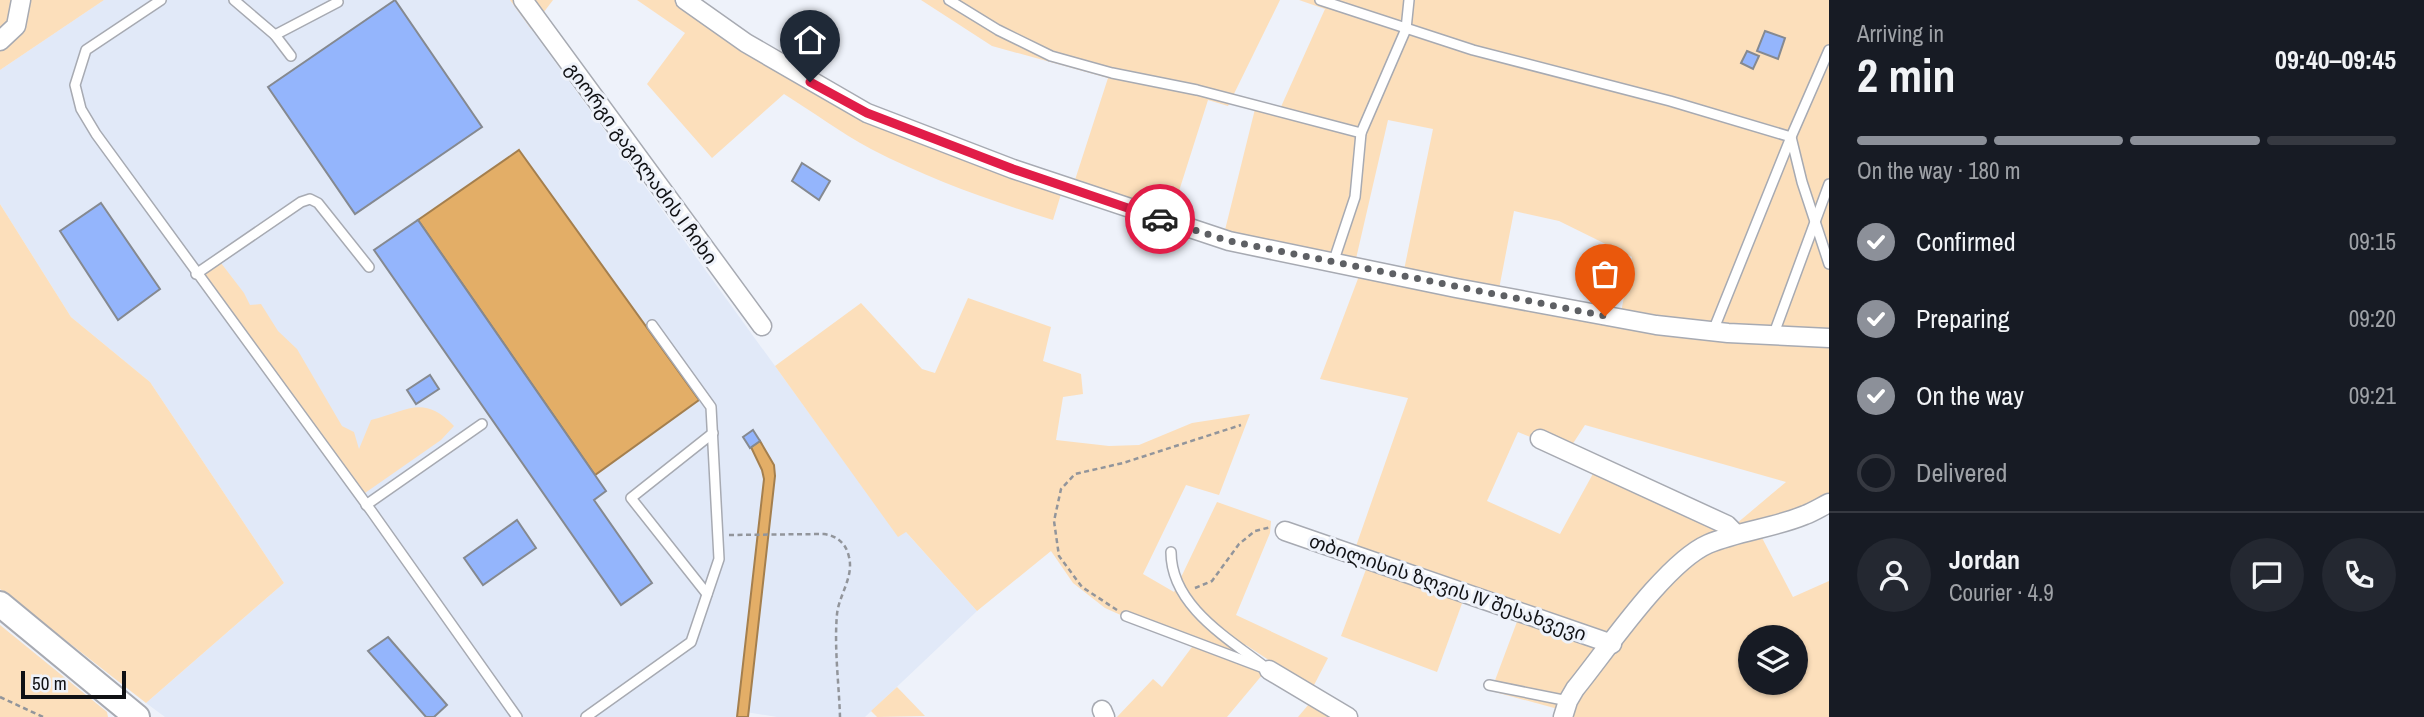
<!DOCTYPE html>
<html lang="en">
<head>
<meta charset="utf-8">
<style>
  body { margin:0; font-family:"Archivo Narrow","Noto Sans Georgian",sans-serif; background:#242831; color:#f1f3f6; height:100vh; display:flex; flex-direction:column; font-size:26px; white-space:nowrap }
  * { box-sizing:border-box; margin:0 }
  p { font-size:23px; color:#9ea1a6 }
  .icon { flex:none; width:38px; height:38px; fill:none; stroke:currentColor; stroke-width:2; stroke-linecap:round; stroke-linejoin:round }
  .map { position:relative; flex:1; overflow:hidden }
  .panel { display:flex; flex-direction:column; background:#171b24; width:595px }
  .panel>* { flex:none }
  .controls { position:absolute; left:1738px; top:625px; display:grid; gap:14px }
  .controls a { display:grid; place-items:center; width:70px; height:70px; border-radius:50%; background:#171b24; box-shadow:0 2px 5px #0004; font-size:35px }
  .scale { position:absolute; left:21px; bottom:18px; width:105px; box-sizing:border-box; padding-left:7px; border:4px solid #101114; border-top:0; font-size:19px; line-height:24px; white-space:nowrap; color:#101114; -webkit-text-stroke:5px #eef2fa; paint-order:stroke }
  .pin { position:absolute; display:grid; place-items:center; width:60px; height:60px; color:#fff; margin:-72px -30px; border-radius:50% 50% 50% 0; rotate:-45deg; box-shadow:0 0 7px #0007 }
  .pin .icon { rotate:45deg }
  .courier { position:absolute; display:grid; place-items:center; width:70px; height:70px; margin:-35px; border:5px solid #e11d48; border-radius:50%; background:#fff; color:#222; box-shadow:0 2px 9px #0007 }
  .head em { font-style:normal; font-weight:700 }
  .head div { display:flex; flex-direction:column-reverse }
  .head { display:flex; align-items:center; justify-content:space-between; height:119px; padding:0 28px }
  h1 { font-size:46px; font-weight:700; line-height:52px }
  .bar { display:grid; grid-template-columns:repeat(4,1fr); gap:10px 7px; align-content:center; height:84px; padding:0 28px }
  .bar i { height:9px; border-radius:5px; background:#363941 }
  .bar .on { background:#8c9099 }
  .bar p { grid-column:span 4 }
  .line { display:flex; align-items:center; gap:18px; padding:0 28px; border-top:2px solid #363941 }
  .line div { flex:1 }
  .round { display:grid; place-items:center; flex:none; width:74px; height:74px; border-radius:37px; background:#242831 }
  ol { padding:0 28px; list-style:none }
  li { display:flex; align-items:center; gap:21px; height:77px }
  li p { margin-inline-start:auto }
  li .icon { padding:7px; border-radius:50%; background:#8c9099; color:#fff; stroke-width:4 }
  li:last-child { color:#9ea1a6 }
  li i { width:38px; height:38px; border:4px solid #363941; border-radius:50% }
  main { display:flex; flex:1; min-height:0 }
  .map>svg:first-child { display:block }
  .built { fill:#e1e9f8 }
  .green { fill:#fcdfbb; fill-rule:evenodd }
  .water { fill:#e3ae67; stroke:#a47f4e; stroke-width:2 }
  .building { fill:#94b5fc; stroke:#858990; stroke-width:2 }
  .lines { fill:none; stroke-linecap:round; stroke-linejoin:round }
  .service-casing { stroke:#a7aab2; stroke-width:12 }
  .minor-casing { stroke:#a7aab2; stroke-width:21 }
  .secondary-casing { stroke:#a7aab2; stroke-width:28 }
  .path { stroke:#92959b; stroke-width:2.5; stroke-dasharray:5 3.5; stroke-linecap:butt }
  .service { stroke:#fff; stroke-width:9 }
  .minor { stroke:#fff; stroke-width:18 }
  .secondary { stroke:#fff; stroke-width:24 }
  .done { stroke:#5e6064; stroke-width:7; stroke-dasharray:0 12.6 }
  .route { stroke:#e11d48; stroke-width:9 }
  .labels { text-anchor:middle; stroke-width:6; stroke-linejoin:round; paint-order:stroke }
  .street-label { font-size:19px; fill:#101114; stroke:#eef2fa }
</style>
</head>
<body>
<main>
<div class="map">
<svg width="1829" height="717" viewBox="0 0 1829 717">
  <rect width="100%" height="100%" fill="#eef2fa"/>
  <!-- built -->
  <polygon class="built" points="104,0 510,0 898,536 905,531 977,611 865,717 777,717 740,711 739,717 165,717 146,703 284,583 150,382 71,317 0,204 0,70"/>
  <!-- green -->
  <g class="green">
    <polygon points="0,0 18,0 17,12 0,36"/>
    <polygon points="25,0 104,0 0,70 0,50 19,33"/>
    <polygon points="510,0 553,0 531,29"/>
    <path d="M637,0H678L805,86L1062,191L1053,220C991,201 929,179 871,149C841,133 813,112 784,94L712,158L647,84L685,33Z"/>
    <polygon points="921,0 1280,0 1228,106 1208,100 1172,213 1074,183 1108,78 992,46"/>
    <polygon points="1299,0 1829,0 1829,330 1725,326 1621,312 1632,257 1559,221 1514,211 1499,289 1404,270 1433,129 1388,120 1355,263 1225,230 1257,101 1280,109 1325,9"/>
    <polygon points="0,204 71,317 150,382 284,583 146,703 0,589"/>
    <path d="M221,263L244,293L250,305L261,304L278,331L297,349L342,426L354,432L359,449L371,420C408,411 423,394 454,426L441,440L365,493L198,276Z"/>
    <polygon points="1359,276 1829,343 1829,498 1739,529 1736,524 1786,482 1585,425 1572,445 1541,430 1533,438 1518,432 1487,501 1560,534 1595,470 1725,532 1613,636 1355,549 1408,398 1320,379"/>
    <polygon points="968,298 1051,327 1043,361 1081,374 1083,394 1063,397 1056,440 1109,446 1139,445 1192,423 1250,414 1219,495 1186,485 1143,574 1174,592 1217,502 1271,521 1270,533 1236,615 1328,658 1312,689 1246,645 1236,654 1263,674 1227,717 1117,717 1153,679 1162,687 1192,647 1105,608 1073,583 1051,551 977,611 906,532 898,537 775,366 861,303 922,369 935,373"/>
    <path d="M1760,534L1793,597L1829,581V717H1572L1579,698L1595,675L1663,589L1708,549ZM1750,637H1796V682H1750Z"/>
    <polygon points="1368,564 1464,598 1437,672 1341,636"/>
    <polygon points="1518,619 1599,644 1558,709 1491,691"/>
    <polygon points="0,625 107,712 108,717 0,717"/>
    <polygon points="897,687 925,716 877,717 871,711"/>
    <polygon points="1309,704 1335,717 1298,717"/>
  </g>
  <!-- water -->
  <g class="water">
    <polygon points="519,150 699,400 595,475 418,220"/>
    <polygon points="760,441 774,465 775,476 748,717 737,717 764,479 762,470 751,447"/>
  </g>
  <!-- building -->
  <g class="building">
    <polygon points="395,0 482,127 355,214 268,87"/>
    <polygon points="1765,31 1785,38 1778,59 1757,51"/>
    <polygon points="1747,51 1759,56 1753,69 1741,63"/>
    <polygon points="802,163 830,181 819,200 792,181"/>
    <polygon points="101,203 160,289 118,320 60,231"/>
    <polygon points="418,220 606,491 594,500 652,583 621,605 374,250"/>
    <polygon points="430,375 439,389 416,404 407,390"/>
    <polygon points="753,430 760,441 750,448 743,437"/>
    <polygon points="517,520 536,548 483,585 464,558"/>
    <polygon points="388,637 447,705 434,717 426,717 368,651"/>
  </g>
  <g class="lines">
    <!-- service casing -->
    <g class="service-casing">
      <g id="service">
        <polyline points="161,0 86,50 75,85 81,109 96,134 372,512 517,717"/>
        <polyline points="234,0 275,35 338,2"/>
        <polyline points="949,0 998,30 1051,56 1112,73 1197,90 1361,133"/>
        <polyline points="1320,0 1473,50 1670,101 1791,137 1802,182 1829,264"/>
        <polyline points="275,35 291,56"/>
        <polyline points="1333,263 1355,197 1361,133 1406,29 1409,0"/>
        <polyline points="196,274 301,202 310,199 318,203 369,267"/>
        <polyline points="1713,331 1791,137 1829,50"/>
        <polyline points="1773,336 1829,184"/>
        <polyline points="366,505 482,424"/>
        <path d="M1171,552C1171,607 1231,640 1269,670"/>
        <polyline points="707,594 631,498 713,433"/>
        <polyline points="1126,616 1261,667"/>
        <polyline points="1489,685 1568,701"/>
        <polyline points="586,717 691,642 719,559 711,407 652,325"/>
      </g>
    </g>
    <!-- minor casing -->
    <g class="minor-casing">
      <g id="minor">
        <polyline points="523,0 762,326"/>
        <polyline points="685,0 746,43 867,113 1013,169 1229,241 1456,288 1656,325 1728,333 1829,338"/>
        <polyline points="0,41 16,26 21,0"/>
        <polyline points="1540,439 1727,525 1736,534"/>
        <polyline points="1285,531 1612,644"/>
        <polyline points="1269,670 1348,717"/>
        <polyline points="1102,710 1105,717"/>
        <path d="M1563,717L1568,701L1575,689C1606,651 1665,563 1708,544C1739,531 1774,528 1805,515C1813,512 1821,507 1829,503"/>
      </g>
    </g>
    <!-- secondary casing -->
    <g class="secondary-casing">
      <polyline id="secondary" points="0,604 137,717"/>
    </g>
    <!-- path -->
    <g class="path">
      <path d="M729,535L824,534C837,536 846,543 849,557C854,577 839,595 837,614C834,648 839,684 840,717"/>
      <polyline points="1195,588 1212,581 1239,544 1255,531 1271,527"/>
      <polyline points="1117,610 1082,587 1059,556 1054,521 1061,489 1075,474 1123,463 1241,425"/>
      <polyline points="0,697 43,717"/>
    </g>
    <!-- service -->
    <use href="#service" class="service"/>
    <!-- minor -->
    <use href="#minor" class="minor"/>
    <!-- secondary -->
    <use href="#secondary" class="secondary"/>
  </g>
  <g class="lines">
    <!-- done -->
    <polyline class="done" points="1160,219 1229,241 1605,316"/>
    <!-- route -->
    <polyline class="route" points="810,82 867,113 1013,169 1160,219"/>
  </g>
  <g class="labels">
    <!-- street labels -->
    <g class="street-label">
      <text transform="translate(642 163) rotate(54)" y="7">გიორგი გაგილაძის I ჩიხი</text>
      <text transform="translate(1448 587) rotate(19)" y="7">თბილისის ზღვის IV შესახვევი</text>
    </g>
  </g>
</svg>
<div class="controls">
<a><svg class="icon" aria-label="layers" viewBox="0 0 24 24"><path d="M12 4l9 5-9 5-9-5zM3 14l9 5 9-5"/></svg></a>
</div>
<div class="scale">50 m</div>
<div class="pin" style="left:1605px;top:316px;background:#ea580c"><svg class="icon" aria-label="bag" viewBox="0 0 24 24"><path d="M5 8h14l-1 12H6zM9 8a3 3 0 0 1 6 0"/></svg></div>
<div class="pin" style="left:810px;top:82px;background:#1f2937"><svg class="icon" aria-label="home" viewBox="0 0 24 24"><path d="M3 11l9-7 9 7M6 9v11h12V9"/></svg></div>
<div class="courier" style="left:1160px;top:219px"><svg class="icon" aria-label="car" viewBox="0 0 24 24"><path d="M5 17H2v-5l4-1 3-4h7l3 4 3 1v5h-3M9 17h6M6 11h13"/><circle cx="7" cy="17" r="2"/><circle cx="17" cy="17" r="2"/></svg></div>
</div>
<section class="panel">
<div class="head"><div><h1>2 min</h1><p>Arriving in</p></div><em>09:40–09:45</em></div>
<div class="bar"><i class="on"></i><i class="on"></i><i class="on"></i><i></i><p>On the way · 180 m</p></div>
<ol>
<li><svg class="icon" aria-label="check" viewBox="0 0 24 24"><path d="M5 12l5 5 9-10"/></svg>Confirmed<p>09:15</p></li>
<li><svg class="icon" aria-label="check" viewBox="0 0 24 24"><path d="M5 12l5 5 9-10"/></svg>Preparing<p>09:20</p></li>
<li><svg class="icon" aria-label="check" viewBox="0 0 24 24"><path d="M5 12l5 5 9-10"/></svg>On the way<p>09:21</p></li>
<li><i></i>Delivered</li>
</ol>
<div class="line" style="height:126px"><a class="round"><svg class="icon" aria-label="person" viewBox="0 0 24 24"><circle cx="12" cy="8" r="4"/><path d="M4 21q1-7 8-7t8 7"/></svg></a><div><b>Jordan</b><p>Courier · 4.9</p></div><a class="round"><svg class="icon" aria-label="chat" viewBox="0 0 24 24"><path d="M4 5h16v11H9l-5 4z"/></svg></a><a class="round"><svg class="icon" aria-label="phone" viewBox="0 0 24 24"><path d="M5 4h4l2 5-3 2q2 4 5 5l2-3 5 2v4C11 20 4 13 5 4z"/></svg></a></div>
</section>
</main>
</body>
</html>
